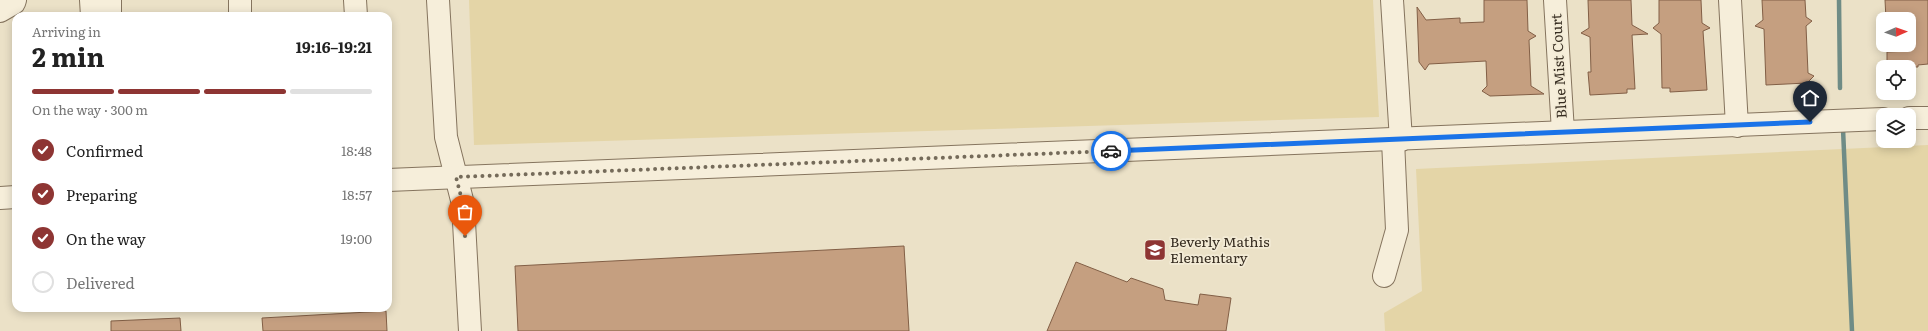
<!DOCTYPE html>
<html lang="en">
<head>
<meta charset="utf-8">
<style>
  body { margin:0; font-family:Literata,serif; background:#f2f2f2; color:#222; height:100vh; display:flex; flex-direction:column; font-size:15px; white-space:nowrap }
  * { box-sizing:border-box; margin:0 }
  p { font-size:13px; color:#767676 }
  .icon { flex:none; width:22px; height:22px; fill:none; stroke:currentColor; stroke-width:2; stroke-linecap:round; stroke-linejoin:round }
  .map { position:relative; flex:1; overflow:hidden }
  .details { position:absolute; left:12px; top:12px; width:380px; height:300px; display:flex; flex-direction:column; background:#fff; border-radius:12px; box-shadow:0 2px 10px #0003 }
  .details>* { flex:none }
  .needle { width:26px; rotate:88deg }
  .controls { position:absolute; left:1876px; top:12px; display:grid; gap:8px }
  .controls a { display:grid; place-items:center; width:40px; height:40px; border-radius:8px; background:#fff; box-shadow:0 2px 10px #0003; font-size:20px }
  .pin { position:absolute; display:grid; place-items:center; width:34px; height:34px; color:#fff; margin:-41px -17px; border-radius:50% 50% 50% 0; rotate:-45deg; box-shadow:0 0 4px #0007 }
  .pin .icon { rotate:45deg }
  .courier { position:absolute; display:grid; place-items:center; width:40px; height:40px; margin:-20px; border:3px solid #1a73e8; border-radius:50%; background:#fff; color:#222; box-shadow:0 1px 5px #0007 }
  .headline em { font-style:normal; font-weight:700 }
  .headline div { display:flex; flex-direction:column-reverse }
  .headline { display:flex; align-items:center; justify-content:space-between; height:68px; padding:0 20px }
  h1 { font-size:26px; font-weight:700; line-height:30px }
  .bar { display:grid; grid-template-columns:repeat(4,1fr); gap:6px 4px; align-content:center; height:48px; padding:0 20px }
  .bar i { height:5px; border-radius:3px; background:#e0e0e0 }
  .bar .active { background:#8e3533 }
  .bar p { grid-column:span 4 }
  ol { padding:0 20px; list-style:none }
  li { display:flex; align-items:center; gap:12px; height:44px }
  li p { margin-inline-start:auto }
  li .icon { padding:4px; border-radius:50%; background:#8e3533; color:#fff; stroke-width:4 }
  li:last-child { color:#767676 }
  li i { width:22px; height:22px; border:2px solid #e0e0e0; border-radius:50% }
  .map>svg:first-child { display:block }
  .sand { fill:#e4d5a7 }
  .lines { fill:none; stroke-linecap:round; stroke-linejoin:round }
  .stream { stroke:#6f8c86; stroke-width:4.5 }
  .building { fill:#c59f80; stroke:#825f46 }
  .minor-casing { stroke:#85745e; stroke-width:24 }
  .minor { stroke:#f6eeda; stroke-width:22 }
  .done { stroke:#756b5a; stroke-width:4; stroke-dasharray:0 7.2 }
  .route { stroke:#1a73e8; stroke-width:5 }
  .labels { text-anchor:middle; stroke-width:3.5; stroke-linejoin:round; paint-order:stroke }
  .street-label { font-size:14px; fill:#362c20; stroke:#f3ebd6 }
  .poi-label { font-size:14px; fill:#362c20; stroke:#f3ebd6; text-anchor:start }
</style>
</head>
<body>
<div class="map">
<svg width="1928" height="331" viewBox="0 0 1928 331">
  <rect width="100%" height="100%" fill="#ebe1c7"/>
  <!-- sand -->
  <g class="sand">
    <polygon points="469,0 1373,0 1379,117 474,145"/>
    <polygon points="1928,145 1928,331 1385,331 1384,313 1422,291 1416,169"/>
  </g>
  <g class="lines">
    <!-- stream -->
    <g class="stream">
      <polyline points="1839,0 1840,88"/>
      <polyline points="1843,129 1852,331"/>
    </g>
  </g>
  <!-- building -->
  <g class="building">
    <polygon points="1484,0 1527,0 1528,31 1536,36 1529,40 1531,86 1544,94 1490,96 1482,91 1487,86 1486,61 1429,64 1425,70 1419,62 1417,7 1426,20 1460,18 1460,23 1484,22"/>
    <polygon points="1588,0 1631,0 1632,25 1648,34 1632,35 1635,89 1627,89 1627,93 1590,95 1588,72 1591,72 1590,37 1581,33 1589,28"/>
    <polygon points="1659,0 1701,0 1702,23 1710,28 1703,31 1707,90 1670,92 1670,88 1662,88 1661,34 1653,28 1659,23"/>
    <polygon points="1762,0 1805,0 1806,17 1812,21 1806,26 1808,73 1814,76 1807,83 1766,85 1764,29 1755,26 1763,20"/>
    <polygon points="1885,0 1928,0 1928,64 1918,65 1918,67 1887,67 1887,52 1909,51 1909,19 1886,19"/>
    <polygon points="904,246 909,331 518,331 515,266"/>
    <polygon points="1076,262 1127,282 1131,278 1163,289 1165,300 1198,305 1200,294 1231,298 1226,331 1047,331"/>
    <polygon points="386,311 387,331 263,331 262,318"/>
    <polygon points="180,318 181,331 111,331 111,321"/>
  </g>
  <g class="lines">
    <!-- minor casing -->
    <g class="minor-casing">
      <g id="minor">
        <polyline points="91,0 92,16"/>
        <polyline points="110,0 110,16"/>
        <polyline points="240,0 240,16"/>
        <polyline points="355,0 356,16"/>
        <polyline points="438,0 446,137 463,204 470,331"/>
        <polyline points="1392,0 1401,140"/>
        <polyline points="1555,0 1563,132"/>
        <polyline points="1730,0 1737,126"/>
        <polyline points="0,11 14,3 15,0"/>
        <polyline points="1909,118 1928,118"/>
        <polyline points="388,180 1883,119"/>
        <polyline points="0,198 16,197"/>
        <polyline points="1384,276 1397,230 1393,140"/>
      </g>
    </g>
    <!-- minor -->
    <use href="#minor" class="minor"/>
  </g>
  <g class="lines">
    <!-- done -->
    <polyline class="done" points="465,236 463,204 456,177 1111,151"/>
    <!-- route -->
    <polyline class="route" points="1111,151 1810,122"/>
  </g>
  <!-- icons -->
  <defs>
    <g id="school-square" transform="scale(1.15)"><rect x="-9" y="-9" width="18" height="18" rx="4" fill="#8e3533" stroke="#f3ebd6"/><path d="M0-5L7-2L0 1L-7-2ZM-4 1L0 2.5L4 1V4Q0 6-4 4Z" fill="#fff"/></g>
  </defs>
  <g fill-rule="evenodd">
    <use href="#school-square" x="1155" y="250"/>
  </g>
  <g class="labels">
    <!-- street labels -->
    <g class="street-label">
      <text transform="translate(1559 66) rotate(-93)" y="5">Blue Mist Court</text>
    </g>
    <!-- poi labels -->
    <g class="poi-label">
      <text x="1170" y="247">Beverly Mathis<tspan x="1170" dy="16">Elementary</tspan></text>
    </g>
  </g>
</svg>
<div class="controls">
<a><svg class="needle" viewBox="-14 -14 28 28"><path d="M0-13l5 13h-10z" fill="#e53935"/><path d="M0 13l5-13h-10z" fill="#767676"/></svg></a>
<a><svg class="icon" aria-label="locate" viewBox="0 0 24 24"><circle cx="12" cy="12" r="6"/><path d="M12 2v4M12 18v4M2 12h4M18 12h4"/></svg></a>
<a><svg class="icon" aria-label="layers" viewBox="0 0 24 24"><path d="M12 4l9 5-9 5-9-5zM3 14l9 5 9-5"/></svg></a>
</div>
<div class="pin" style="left:465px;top:236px;background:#ea580c"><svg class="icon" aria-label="bag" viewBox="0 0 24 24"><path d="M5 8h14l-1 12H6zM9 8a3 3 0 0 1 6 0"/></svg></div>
<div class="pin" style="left:1810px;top:122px;background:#1f2937"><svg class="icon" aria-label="home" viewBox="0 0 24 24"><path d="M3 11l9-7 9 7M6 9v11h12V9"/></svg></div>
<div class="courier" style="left:1111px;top:151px"><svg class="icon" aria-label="car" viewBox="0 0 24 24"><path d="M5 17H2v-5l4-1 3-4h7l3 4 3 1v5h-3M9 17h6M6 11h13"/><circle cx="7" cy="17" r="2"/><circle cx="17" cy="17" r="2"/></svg></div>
<section class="details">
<div class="headline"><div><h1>2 min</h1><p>Arriving in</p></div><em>19:16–19:21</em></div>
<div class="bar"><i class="active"></i><i class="active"></i><i class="active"></i><i></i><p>On the way · 300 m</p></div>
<ol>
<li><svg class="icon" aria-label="check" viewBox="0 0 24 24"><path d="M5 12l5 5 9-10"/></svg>Confirmed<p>18:48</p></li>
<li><svg class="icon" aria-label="check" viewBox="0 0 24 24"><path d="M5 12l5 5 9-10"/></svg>Preparing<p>18:57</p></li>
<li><svg class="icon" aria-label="check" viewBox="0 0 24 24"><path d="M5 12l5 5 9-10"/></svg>On the way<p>19:00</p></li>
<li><i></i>Delivered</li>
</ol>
</section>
</div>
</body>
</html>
